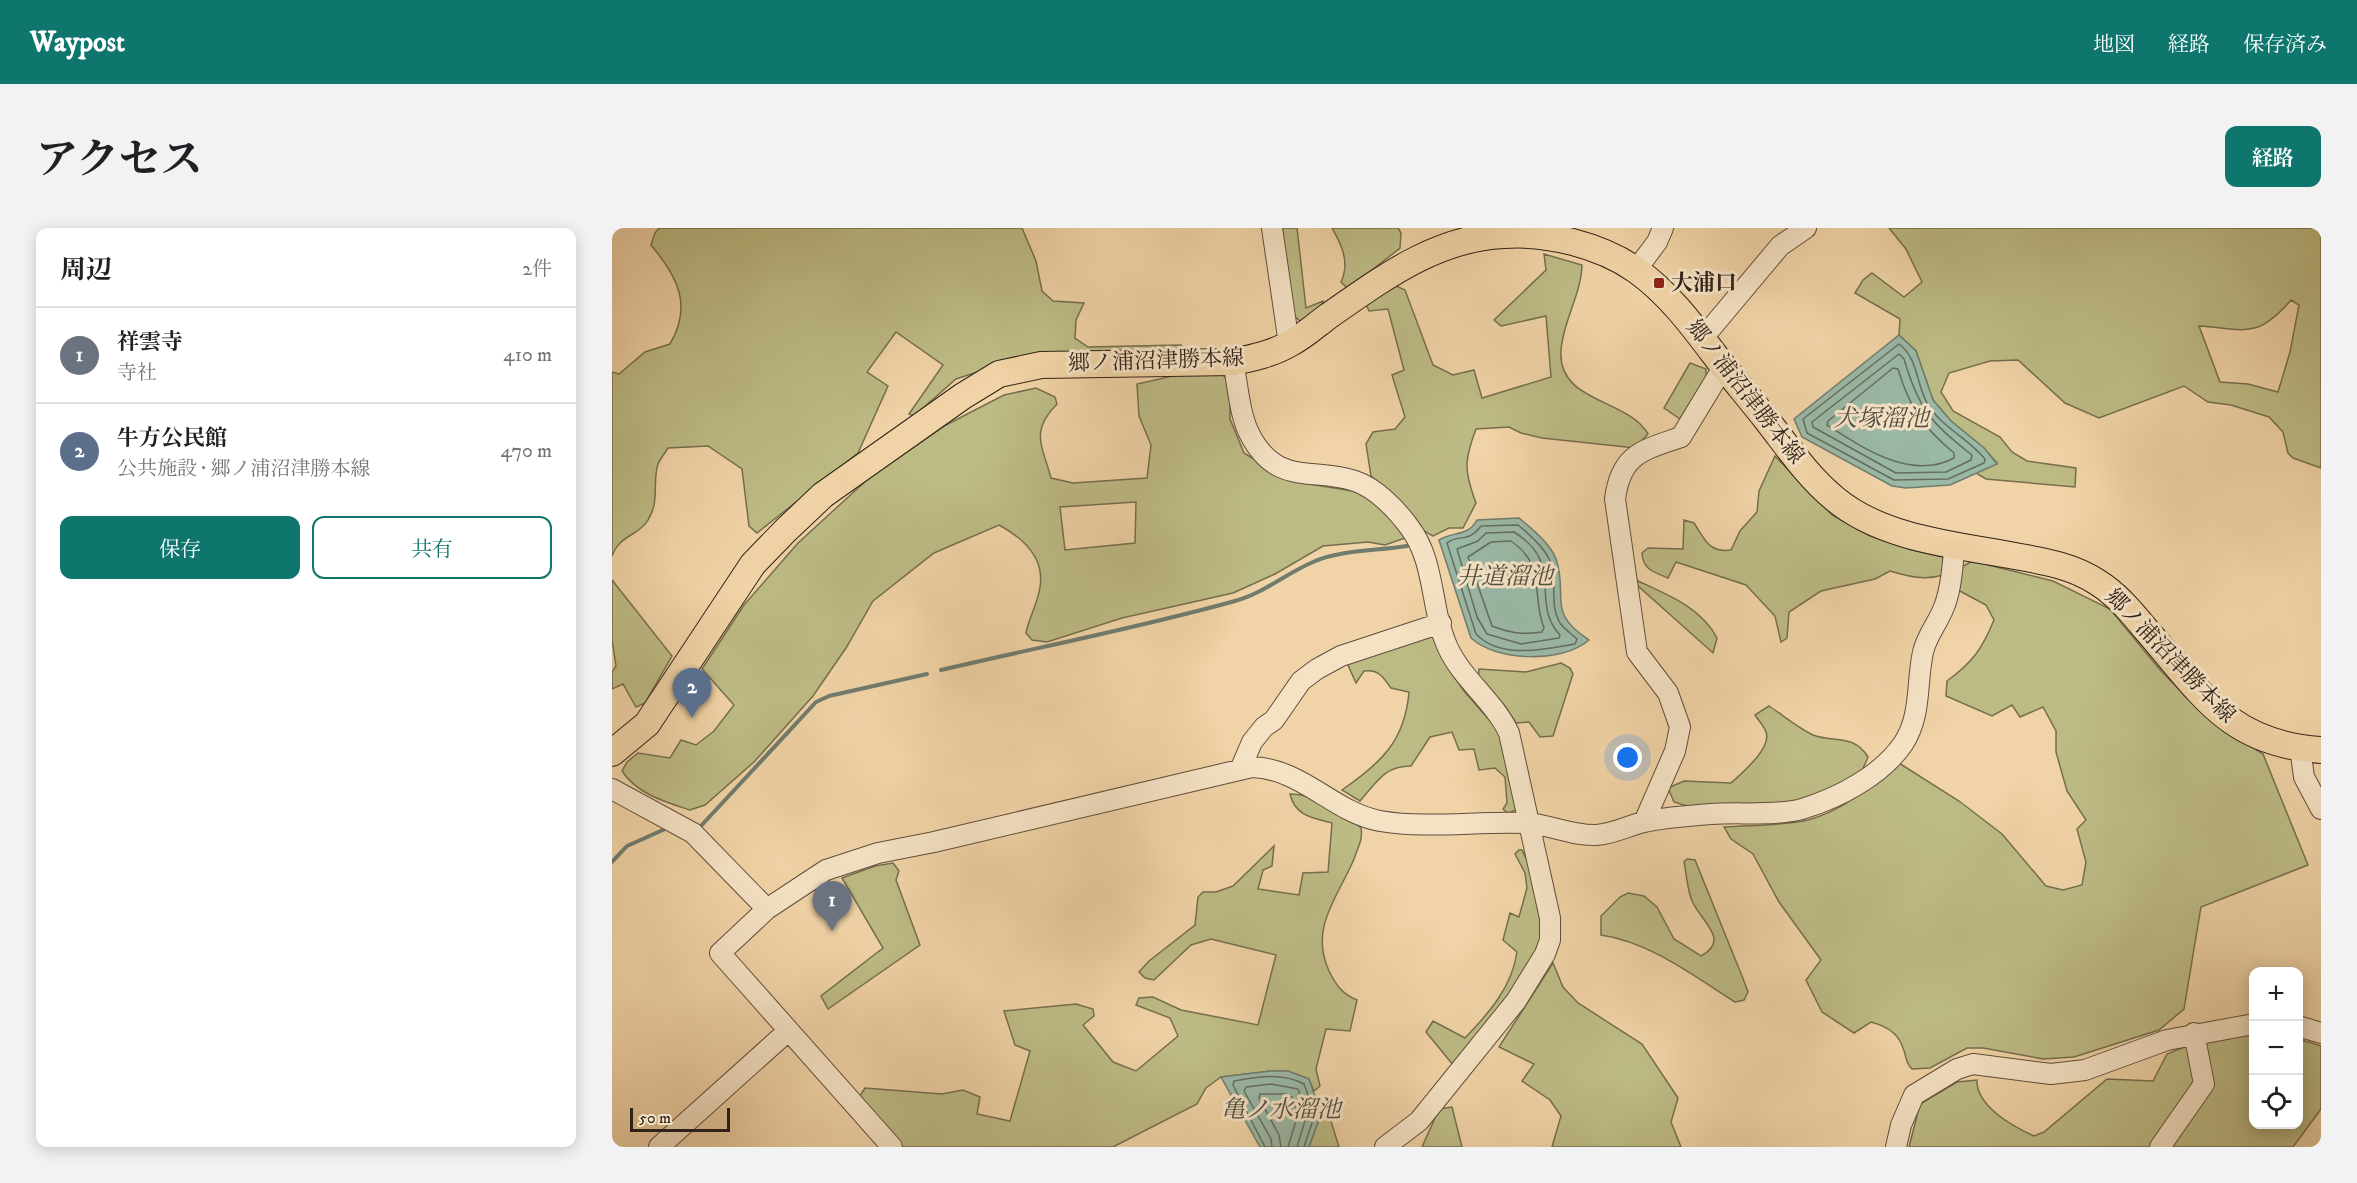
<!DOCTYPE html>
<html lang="ja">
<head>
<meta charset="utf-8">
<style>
  :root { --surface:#fff; --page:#f2f2f2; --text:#202124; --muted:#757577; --line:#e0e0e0; --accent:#0f766e }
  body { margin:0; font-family:"IM FELL DW Pica","Noto Serif JP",serif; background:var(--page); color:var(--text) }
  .controls { position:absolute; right:18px; bottom:18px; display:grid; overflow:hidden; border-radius:12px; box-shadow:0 3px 15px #0003 }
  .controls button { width:54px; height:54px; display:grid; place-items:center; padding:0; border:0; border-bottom:2px solid var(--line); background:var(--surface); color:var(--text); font:30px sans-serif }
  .scale { position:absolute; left:18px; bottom:15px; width:100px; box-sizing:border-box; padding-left:6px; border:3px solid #302219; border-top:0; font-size:16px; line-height:21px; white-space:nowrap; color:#302219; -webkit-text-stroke:4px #f5e2c5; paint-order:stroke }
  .you { position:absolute; left:1016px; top:530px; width:21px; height:21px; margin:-15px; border:4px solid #fff; border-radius:50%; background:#1a73e8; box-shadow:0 0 0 9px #1a73e833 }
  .badge { display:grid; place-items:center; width:39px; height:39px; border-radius:50%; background:var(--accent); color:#fff; font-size:20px; font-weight:700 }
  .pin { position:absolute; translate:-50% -50px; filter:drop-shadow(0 2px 3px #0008) }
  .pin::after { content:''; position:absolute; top:32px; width:21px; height:18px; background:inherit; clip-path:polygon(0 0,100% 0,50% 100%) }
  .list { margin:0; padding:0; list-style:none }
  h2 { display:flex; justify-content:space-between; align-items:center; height:78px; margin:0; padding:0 24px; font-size:26px }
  h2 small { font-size:20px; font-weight:400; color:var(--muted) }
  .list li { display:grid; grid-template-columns:39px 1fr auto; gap:18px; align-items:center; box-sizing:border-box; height:96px; padding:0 24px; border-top:2px solid var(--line) }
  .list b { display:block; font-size:22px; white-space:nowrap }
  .list p { margin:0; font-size:20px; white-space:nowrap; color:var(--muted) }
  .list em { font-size:20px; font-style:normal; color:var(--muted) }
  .actions { display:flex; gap:12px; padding:18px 24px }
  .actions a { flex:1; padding:14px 0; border:2px solid var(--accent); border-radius:12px; text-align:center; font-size:21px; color:var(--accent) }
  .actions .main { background:var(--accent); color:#fff }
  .icon { flex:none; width:33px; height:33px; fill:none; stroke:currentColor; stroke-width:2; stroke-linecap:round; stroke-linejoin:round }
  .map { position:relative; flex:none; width:1709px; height:919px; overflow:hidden; border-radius:12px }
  header { display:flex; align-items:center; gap:36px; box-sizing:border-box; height:84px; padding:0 30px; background:var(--accent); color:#fff }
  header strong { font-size:28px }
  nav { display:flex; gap:33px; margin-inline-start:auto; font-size:21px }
  .intro { display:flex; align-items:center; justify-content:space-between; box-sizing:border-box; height:144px; padding:0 36px }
  h1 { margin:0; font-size:42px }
  .button { padding:15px 27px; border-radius:12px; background:var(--accent); color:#fff; font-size:21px; font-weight:700 }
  main { display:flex; gap:36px; padding:0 36px }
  aside { flex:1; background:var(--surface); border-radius:12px; box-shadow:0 3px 15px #0003 }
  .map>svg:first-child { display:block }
  .green { fill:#bdbb84; stroke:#766e4e; stroke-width:1.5; fill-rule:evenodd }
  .water { fill:#9ab8a6; stroke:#707c6e; stroke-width:1.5 }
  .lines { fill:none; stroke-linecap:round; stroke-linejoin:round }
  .shore { stroke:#656d60; stroke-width:1.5 }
  .stream { stroke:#707c6e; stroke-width:4 }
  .minor-casing { stroke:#604e3c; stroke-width:22 }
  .major-casing { stroke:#302219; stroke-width:28 }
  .minor { stroke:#f5e2c5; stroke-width:20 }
  .major { stroke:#f0d3a6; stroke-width:26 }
  .poi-dot { fill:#8f2418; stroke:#f5e2c5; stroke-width:2 }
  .labels { text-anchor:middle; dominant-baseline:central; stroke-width:6; stroke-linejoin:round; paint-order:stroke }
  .poi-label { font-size:22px; font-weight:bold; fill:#302219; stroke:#f5e2c5; text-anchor:start }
  .street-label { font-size:22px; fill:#302219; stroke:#f5e2c5 }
  .water-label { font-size:24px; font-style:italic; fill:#504f43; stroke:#f5e2c5 }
</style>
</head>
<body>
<header>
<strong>Waypost</strong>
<nav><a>地図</a><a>経路</a><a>保存済み</a></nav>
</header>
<div class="intro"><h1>アクセス</h1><a class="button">経路</a></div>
<main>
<aside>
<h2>周辺<small>2件</small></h2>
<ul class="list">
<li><span class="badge" style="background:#6b7280">1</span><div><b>祥雲寺</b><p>寺社</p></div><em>410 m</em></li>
<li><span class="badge" style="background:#5c6f8a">2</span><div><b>牛方公民館</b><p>公共施設 · 郷ノ浦沼津勝本線</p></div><em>470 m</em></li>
</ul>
<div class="actions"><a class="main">保存</a><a>共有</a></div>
</aside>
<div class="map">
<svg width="1709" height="919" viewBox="0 0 1709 919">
  <rect width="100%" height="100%" fill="#f0d3a6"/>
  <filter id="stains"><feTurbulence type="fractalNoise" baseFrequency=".00333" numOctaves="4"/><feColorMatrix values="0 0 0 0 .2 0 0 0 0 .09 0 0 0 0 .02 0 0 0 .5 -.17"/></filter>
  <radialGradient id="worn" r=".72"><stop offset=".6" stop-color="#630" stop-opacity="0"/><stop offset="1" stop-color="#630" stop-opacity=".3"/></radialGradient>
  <path class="green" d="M47,0H410L424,33L430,63L441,73L472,75L464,92L463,110L476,119L569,117L576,125L399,133L344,151L302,188L297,186L331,137L284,104L255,144L276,158L246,225L145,305L137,298L130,241L96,218L56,220C53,225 48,231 46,236C40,255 48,273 36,292C27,308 8,306 0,328V144L7,146L33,124L58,116C81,77 65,48 39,17L43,5Z
    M670,0H685L694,80L711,73L712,79L688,93L681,87Z
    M720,0H786L789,5L788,20L736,61L729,54C738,35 730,17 720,0Z
    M1277,0H1709V240L1681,230L1676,225L1671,204L1657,189L1619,177L1596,174L1572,158L1487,190L1453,175L1406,132L1378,133L1337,145L1329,164L1341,183L1388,209L1400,224L1415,233L1464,240L1463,259L1374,251L1364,245L1385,235L1372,220L1339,193L1321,172L1304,123L1287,107L1288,91L1243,65L1251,52L1260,45L1292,69L1310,54L1294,21ZM1679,72L1687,77L1678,124L1666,164L1636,156L1608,154L1587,98C1633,101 1645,112 1679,72Z
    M932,26L970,37C969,67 951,93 949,122C945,175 1015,170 1036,206L1023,220L930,210L909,205L897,199L864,201C852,233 852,242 864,275L851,300H837L821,308C794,295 783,265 759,248L754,216L761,204L783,201L793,189L780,147L792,142L776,81L757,83L754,76L780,56L793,62L821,137L841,147L862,142L870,170L939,149L934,88L889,98L882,92L934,42Z
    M1078,135L1094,141V149L1068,191L1052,180Z
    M574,145L611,147L618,155V191L632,225L670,249L685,254L747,264L762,273L791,302L793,310L773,317L756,314L711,318L663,346L621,365L510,390L435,414L420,412L414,405C417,389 426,375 428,359C433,329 411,310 387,297L322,325L261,373L234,420L201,468L142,534L93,577L78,582C53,574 25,566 10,543L15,534L26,525L58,530L69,512L84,517L102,503L122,477L90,441L132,377L186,315L257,250L334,197L392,167L424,160L443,169L445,176C418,203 430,217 439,250L461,255L535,250L539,217L527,188L525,156ZM524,274L523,315L453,322L448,279Z
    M1163,228L1220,287L1258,308L1300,322L1331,329L1333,337L1331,347C1312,353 1296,348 1278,343L1263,351L1209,363L1177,384L1175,410L1169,414L1163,388L1134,357L1064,334L1056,350C1042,344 1031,342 1030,325L1036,320L1071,321L1072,292L1082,295C1093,312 1097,325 1119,322L1128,303L1145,284L1147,263Z
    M1360,333L1441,353L1498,381L1549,443L1600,494L1651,526L1696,637L1589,679L1572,781L1547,802L1462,829L1431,831L1371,820H1355L1318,840L1300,841C1293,835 1295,829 1291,820C1286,804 1273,798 1259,794L1242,805L1210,784L1194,752L1209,732L1167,674L1141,626L1119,611L1112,599C1139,597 1170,598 1196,592C1231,583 1261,557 1287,535L1347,573L1390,606L1434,658L1451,662L1470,657L1474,634L1465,601L1474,592L1455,563L1444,524V503L1431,479L1408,489L1400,477L1380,488L1334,468L1335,453C1361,434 1370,421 1382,392L1374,377L1346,362L1348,340Z
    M0,352L60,428L33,475L24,479L11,456L0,461V444L4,438L0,412Z
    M1024,352C1054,366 1089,379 1105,410L1101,425L1025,357Z
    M822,405L831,431L852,463L887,503L903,559L904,582L896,585L891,581L895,575L893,549L883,540L867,542L862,521L847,522L840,504L818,509L799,538C772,538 765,554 748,573L730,562C769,535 793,513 797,464L779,460C771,449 767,441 752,443L744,455L735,435Z
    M949,435L958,440L961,446L941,508L928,509L917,494L904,495L892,477L866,455L867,441L914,444Z
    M1157,478C1172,488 1185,499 1201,507C1221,515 1241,505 1256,529L1249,545L1184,578L1078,579L1062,574L1056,560L1072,553L1119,555C1130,545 1160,520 1154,504C1152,498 1146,492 1143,487Z
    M678,566C704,566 731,582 749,600C751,612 746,619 742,631C726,669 697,700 717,743C724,757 730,766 745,772L738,803L714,801L704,841L708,858L702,863L697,851L676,843H659L609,849L594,860L585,876L501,919H288L246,871L253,860L330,866L351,862L368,869L365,886L398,893L418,823L403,817L392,783L464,776L481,781L482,788L471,797L501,834L524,843L566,808L558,790L524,777L527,770L541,769L569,782L646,797L664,727L599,711L579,717L542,752L533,750L527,744L537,733L583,697L586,669L591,664H604L621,658L662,618L660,638L651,642L646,661L687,667L691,645L716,644L720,595C701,590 683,588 678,566Z
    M907,622H910L915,632L932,696L922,740L842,838L814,804L821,793L853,810C877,785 900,759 905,724L891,712L898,685L907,689L915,660L913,645L903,626Z
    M1075,631L1083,632L1130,748L1136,764L1132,772L1123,774C1082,748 1038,714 989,707V688L1008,669L1016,665L1032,668L1045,679L1062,711L1089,728C1118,712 1091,695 1081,675C1075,664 1075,647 1072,634Z
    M281,635L287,643L284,652L308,717L216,781L209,768L271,720L230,650L263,638Z
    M941,735L951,759L966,775L1030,816L1066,870L1059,894L1069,919H940L949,888L938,872L910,853L922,836L887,819Z
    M1606,805H1641L1642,896H1686L1687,811L1709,818V881L1681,919H1297L1308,876L1345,854L1365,852C1364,878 1400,898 1422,908L1432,904L1495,851L1541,853L1555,826Z
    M840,879L850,919H810L827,881Z
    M709,886L718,890L727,919H697Z"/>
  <path class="water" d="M1287,107L1304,123L1321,172L1339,193L1372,220L1385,236L1338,257L1294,260L1280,258L1190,209L1182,191Z
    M907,290C920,301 938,315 944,331C957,369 933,383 977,412C951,435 885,434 859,410L827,312C841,303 856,309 865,292Z
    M659,843H676L697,851L709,886L697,919H648L609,849Z"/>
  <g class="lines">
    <path class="shore" d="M1287,116C1306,130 1304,155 1315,175C1329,199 1356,210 1373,231L1372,235L1336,251L1282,252L1195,205L1191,191Z
      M1287,126L1292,131C1307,182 1319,195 1360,227L1359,232L1334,244L1284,245L1201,199L1200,194Z
      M1281,140L1286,141C1298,181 1311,199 1342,225V230C1299,253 1251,220 1215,197L1216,193Z
      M906,297C917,306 931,318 937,331C947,352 936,374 948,395C952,401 960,406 965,411L963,416C932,421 889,432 864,406L835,315C847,305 854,317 869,298Z
      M902,304C954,336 917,374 948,407L947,410L909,416L875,406L865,389L845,321L866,313L874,305Z
      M899,313C936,339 918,364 932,400L930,404C911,407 898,405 880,398L856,329L879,314Z
      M653,919L621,857L622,853C645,849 670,844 692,856L703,886L692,919
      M660,919L659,911L632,863L634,859L659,856L686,861L695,886L685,919
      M669,919L667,907L647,870L648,866H673L680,869L686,886L676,919"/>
    <path class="stream" d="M329,442C427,419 526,400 623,373C650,366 675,345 701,334C727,322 765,323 795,318
      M88,599L204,474L217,468L315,446
      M0,634L15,618L53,601"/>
    <defs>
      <path id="minor" d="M660,0L677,116
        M1024,42L1045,14L1051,0
        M1090,111L1168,18L1194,0
        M621,134C626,157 627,184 637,205C664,259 700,239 743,253C764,260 785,282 798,300C824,335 818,381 836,420C851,452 882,473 897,505L938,690V712L933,726L904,773L807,893L773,919
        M1688,520L1692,549L1709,581
        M628,542L640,514L652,499L662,492L689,453L705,441L729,428L829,395
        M0,561L81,605L155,681
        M1032,594L1063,523L1068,499L1056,465L1025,424L1003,271C1009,225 1032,222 1069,209L1112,138
        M1686,798L1709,805
        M47,919L176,803
        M280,919L108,725L155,681L214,642L266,625L322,614L640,539C691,541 721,584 768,593C815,601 865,593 913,595C937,596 959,608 984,607C1002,606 1015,598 1032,594C1053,589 1077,588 1099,586C1125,584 1167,588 1190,581C1226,570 1269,548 1291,516C1310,487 1304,456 1311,424C1315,407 1326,395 1332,379C1340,360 1340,337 1343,317
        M1284,919L1289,897L1302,867L1345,841L1361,836L1439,846L1473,842L1555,812L1642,796
        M1548,919L1592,856L1582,805"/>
      <path id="major" d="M0,525L35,496L141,336L174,302L211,267L351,168L387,146L429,137L621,134C640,130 660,126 677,116C691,109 703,98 715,89C770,51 823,10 892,7C935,4 988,17 1024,42C1058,66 1083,101 1108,134C1123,153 1139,172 1154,191C1176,219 1195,248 1223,271C1271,311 1344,317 1403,328C1431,333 1461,338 1485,354C1506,367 1521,386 1536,404C1591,468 1618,516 1709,522"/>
    </defs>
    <use href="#minor" class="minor-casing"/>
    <use href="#major" class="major-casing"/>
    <use href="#minor" class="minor"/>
    <use href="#major" class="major"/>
  </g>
  <rect class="poi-dot" x="1041" y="49" width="12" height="12" rx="3"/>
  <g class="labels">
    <g class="poi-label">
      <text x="1059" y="55">大浦口</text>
    </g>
    <g class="street-label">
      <text transform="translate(544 133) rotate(-2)">郷ノ浦沼津勝本線</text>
      <text transform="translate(1133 164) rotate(52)">郷ノ浦沼津勝本線</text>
      <text transform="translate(1558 428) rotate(46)">郷ノ浦沼津勝本線</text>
    </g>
    <g class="water-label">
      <text x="1269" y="191">犬塚溜池</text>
      <text x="893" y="349">井道溜池</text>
      <text x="669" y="882">亀ノ水溜池</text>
    </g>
  </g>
  <rect width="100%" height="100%" filter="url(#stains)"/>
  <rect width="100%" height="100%" fill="url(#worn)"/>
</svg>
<div class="controls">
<button>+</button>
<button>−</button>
<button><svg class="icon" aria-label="locate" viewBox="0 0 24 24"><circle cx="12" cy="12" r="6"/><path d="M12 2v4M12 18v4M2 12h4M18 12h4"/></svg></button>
</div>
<div class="scale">50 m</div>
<div class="you"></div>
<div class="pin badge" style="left:220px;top:703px;background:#6b7280">1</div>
<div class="pin badge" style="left:80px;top:490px;background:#5c6f8a">2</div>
</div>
</main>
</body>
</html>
